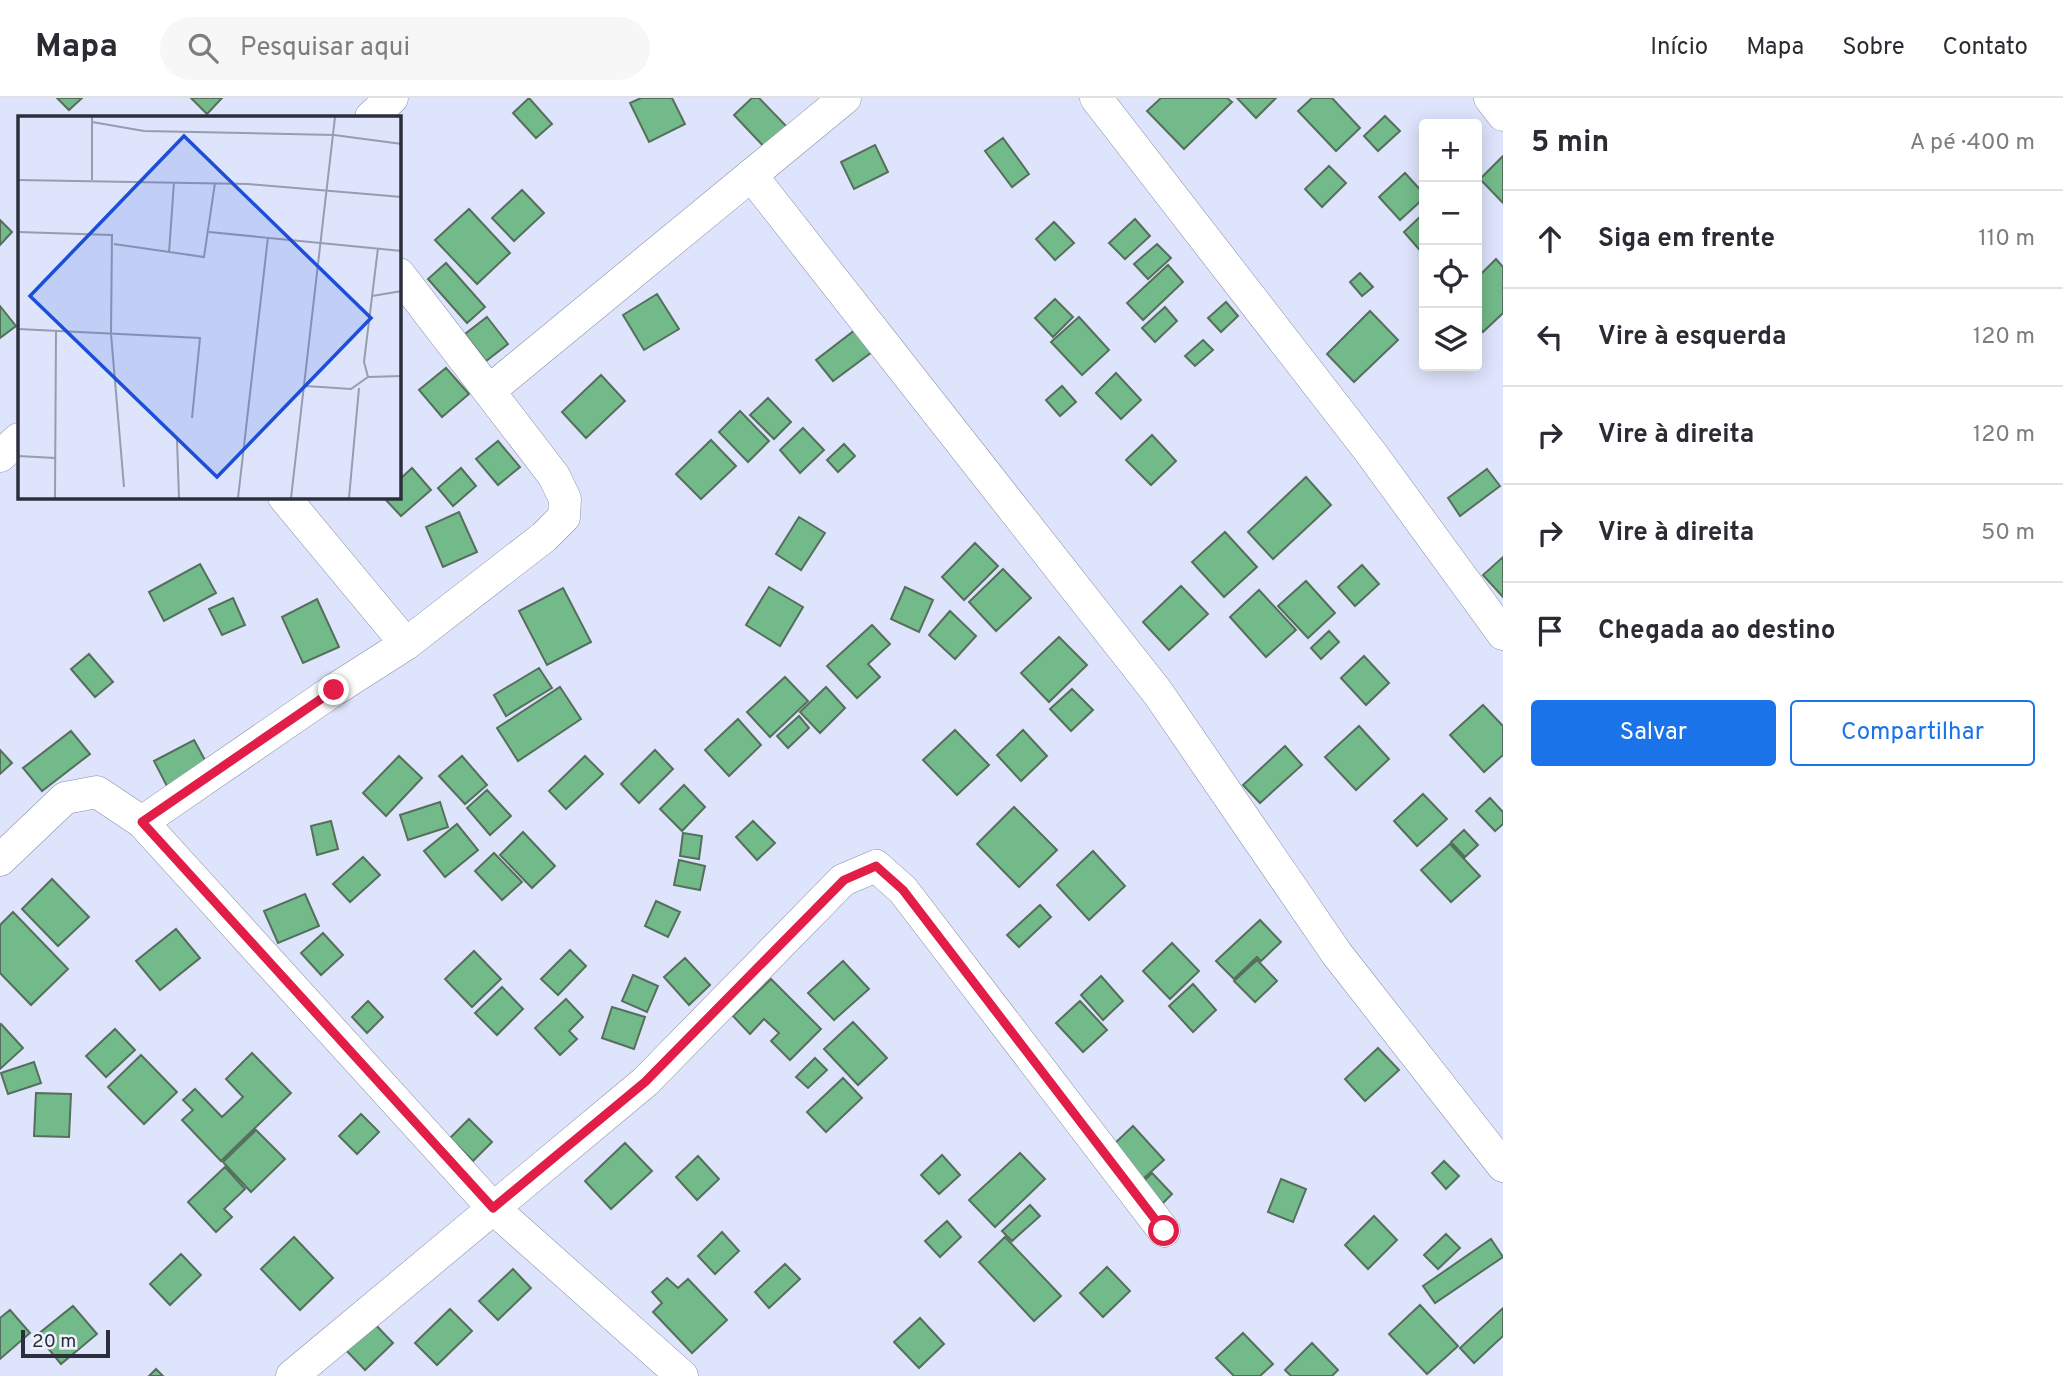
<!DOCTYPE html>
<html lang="pt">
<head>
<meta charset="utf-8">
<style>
  :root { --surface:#fff; --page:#f7f7f7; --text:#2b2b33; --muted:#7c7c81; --line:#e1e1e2; --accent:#1a73e8 }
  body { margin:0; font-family:Overpass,sans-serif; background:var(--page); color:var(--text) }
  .controls { position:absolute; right:21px; top:21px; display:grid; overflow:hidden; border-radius:7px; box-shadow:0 4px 18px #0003 }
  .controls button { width:63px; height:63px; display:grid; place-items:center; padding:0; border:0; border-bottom:2px solid var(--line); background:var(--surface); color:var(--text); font:35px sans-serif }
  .scale { position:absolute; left:21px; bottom:18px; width:89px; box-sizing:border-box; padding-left:7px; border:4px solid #2c2f3b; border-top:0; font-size:19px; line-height:24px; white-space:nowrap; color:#2c2f3b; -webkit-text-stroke:5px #eff2fe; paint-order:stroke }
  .stop { position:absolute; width:21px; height:21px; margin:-16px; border:5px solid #e11d48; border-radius:50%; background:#fff }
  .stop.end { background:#e11d48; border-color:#fff; box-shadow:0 2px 7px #0008 }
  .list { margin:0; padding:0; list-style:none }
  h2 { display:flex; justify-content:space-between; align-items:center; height:91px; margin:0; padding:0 28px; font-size:30px }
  h2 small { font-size:23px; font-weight:400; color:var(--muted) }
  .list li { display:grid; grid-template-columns:46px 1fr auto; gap:21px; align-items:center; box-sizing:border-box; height:98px; padding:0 28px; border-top:2px solid var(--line) }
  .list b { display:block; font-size:26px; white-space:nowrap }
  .list em { font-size:23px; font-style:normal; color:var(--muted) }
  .actions { display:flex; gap:14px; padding:21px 28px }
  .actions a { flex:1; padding:16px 0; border:2px solid var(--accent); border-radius:7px; text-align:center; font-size:24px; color:var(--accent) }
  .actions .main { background:var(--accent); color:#fff }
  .icon { flex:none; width:38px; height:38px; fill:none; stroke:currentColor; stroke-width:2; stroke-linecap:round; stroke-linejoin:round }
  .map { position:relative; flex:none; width:1503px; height:1278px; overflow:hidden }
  header { display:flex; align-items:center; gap:42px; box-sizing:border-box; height:98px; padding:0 35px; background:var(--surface); border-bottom:2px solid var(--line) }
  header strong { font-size:33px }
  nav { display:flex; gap:38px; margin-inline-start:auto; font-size:24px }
  .search { width:490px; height:63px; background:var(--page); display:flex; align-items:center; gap:18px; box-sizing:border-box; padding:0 24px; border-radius:38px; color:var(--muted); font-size:26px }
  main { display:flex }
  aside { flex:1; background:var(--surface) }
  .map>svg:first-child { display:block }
  .building { fill:#73ba8a; stroke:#556f5c; stroke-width:2 }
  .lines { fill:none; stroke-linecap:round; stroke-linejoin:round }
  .minor-casing { stroke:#878eaa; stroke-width:33 }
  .minor { stroke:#fff; stroke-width:32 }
  .route { stroke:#e11d48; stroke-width:9 }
  .inset-road { fill:none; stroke:#979caf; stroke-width:2 }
  .view { fill:#1d4ed8; fill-opacity:0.15; stroke:#1d4ed8; stroke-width:3.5 }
  .inset-edge { fill:none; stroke:#2c2f3b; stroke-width:3.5 }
</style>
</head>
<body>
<header>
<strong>Mapa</strong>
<div class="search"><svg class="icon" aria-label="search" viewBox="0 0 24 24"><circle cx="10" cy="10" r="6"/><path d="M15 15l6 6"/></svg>Pesquisar aqui</div>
<nav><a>Início</a><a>Mapa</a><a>Sobre</a><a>Contato</a></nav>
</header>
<main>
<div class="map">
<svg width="1503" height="1278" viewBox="0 0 1503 1278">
  <rect width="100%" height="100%" fill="#dee4fc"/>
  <path class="building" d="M57,0H82L69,12Z
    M191,0H222L207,16Z
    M529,0L552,26L536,40L513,15Z
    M641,0H672L685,26L649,44L630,5Z
    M752,0H759L789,31L767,52L734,17Z
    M1161,0H1227L1232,4L1184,51L1147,13Z
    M1237,0H1276L1256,20Z
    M1312,0H1332L1360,30L1336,53L1298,13Z
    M1385,18L1400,33L1378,53L1364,38Z
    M1003,40L1029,76L1012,89L985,53Z
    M875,47L888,74L854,91L841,64Z
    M1503,58V105L1480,81Z
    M1329,68L1346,85L1322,109L1305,91Z
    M1405,75L1424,96V100L1400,122L1379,99Z
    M522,92L544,115L514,143L492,120Z
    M469,111L510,155L477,186L435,142Z
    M1424,115V157L1404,134Z
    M1135,121L1150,138L1125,161L1109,145Z
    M0,122L12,134L0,147Z
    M1054,124L1074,145L1055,162L1036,141Z
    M1157,146L1171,160L1148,181L1134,166Z
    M1496,161L1503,169V215L1483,234L1477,226V180Z
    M446,165L485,209L467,225L428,181Z
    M1168,167L1183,184L1143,222L1127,205Z
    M1360,175L1373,189L1362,198L1350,184Z
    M657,196L679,231L644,252L623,217Z
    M1055,201L1073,219L1053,239L1035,220Z
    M1226,204L1238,218L1221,234L1208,220Z
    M0,208L16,228L0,240Z
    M1165,209L1177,223L1155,244L1142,230Z
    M1370,213L1398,242L1354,284L1327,256Z
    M487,219L508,246L486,263L465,236Z
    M1079,219L1109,252L1082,277L1051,244Z
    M855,232L872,254L833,283L816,262Z
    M1203,242L1213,252L1195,268L1185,258Z
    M446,270L469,296L442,319L419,292Z
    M1116,275L1141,302L1121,321L1096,295Z
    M601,277L625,303L586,340L562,314Z
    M1062,288L1076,304L1060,318L1046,302Z
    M768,300L791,324L774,341L750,317Z
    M740,313L769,343L748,364L719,334Z
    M803,330L824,352L800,375L780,352Z
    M1152,337L1176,363L1151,387L1126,362Z
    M711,342L736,368L701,401L676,376Z
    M498,343L520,369L498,387L476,361Z
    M844,346L855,358L838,374L827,362Z
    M412,370L431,392L401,418L383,399H399V382Z
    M461,370L476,388L453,408L438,390Z
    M1487,371L1500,388L1460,418L1448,400Z
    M1306,379L1331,407L1273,461L1248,434Z
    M459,414L477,454L443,469L426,429Z
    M799,419L825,435L801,472L776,456Z
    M1225,434L1257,469L1224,499L1192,464Z
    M975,445L998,468L964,502L942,479Z
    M1503,459V499L1483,477Z
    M200,466L216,495L164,523L149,494Z
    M1362,467L1379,486L1355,508L1338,489Z
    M1003,471L1031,500L996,533L969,504Z
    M1306,483L1335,515L1308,540L1278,508Z
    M1181,488L1208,516L1169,552L1143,524Z
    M769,489L803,509L780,548L746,527Z
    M905,489L933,502L919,534L891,521Z
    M563,490L591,544L547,567L519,513Z
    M1259,492L1296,532L1266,559L1230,519Z
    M233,500L245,527L222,537L209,511Z
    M317,501L339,549L303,565L282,519Z
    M950,513L976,538L955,561L929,537Z
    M872,527L890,546L868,566L880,579L857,600L827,568Z
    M1329,533L1339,544L1321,561L1311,550Z
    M1059,539L1087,567L1049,604L1021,575Z
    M89,556L113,584L95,599L71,571Z
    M1364,558L1389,585L1366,607L1341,580Z
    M539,570L552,590L506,618L494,597Z
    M785,579L808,603L770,639L747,614Z
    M560,589L581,621L518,663L497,630Z
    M826,589L845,610L820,635L800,614Z
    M1072,591L1093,612L1071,633L1050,611Z
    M1483,607L1503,628V657L1484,674L1450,637Z
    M799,618L809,630L788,650L777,638Z
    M738,621L761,647L729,678L705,652Z
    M1359,628L1389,661L1356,692L1325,659Z
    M955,632L989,667L957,697L923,662Z
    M1023,632L1047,658L1021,683L997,657Z
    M71,633L90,656L42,693L23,670Z
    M194,642L211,673L170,694L154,663Z
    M1285,648L1302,667L1260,705L1243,687Z
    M0,652L12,665L0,676Z
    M655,652L673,671L639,705L621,686Z
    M399,658L422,680L386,718L363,695Z
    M462,658L487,687L465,706L439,678Z
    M585,658L603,676L566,711L549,693Z
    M684,687L705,709L682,733L660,711Z
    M487,692L511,718L490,737L467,710Z
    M1423,696L1447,721L1417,748L1394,723Z
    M1490,700L1503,714V726L1495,733L1476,713Z
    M440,704L448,729L408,742L400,717Z
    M1014,709L1057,752L1019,789L977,746Z
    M331,723L338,751L317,757L311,728Z
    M753,723L775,745L757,762L736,739Z
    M457,726L478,752L445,779L424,753Z
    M1464,732L1478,747L1465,759L1451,744Z
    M523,734L555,768L532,790L500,757Z
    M683,735L702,738L699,761L680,758Z
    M1450,746L1480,778L1451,804L1421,772Z
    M1093,753L1125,788L1089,822L1057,787Z
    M494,755L522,784L502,802L475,773Z
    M363,759L380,777L350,804L333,786Z
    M679,762L705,768L700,792L674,787Z
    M52,781L89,819L58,848L22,811Z
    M305,796L319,828L278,845L264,813Z
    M656,803L680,814L668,839L645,828Z
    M1040,807L1051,819L1019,849L1007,837Z
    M13,814L68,871L31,907L0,875V827Z
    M1260,822L1281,844L1261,863L1257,859L1234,881L1216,863Z
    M176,831L200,860L160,892L136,863Z
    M323,835L343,857L321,877L301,855Z
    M1172,845L1199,873L1170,901L1143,873Z
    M570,852L586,868L558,897L541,881Z
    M474,853L501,881L472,909L445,881Z
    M685,860L710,887L689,907L664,879Z
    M1257,862L1277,883L1255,904L1234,883Z
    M843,863L869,891L834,922L808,895Z
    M633,877L658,888L647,914L622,903Z
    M1101,878L1123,903L1103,922L1081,897Z
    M771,881L821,931L790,962L771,943L779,935L764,921L750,936L733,918Z
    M1193,886L1216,912L1193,934L1169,908Z
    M502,889L523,911L497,937L475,915Z
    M566,901L583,919L569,933L577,941L560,957L535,930Z
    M368,903L383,919L367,935L352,919Z
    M1080,903L1107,932L1083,954L1056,925Z
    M612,909L645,919L634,951L602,940Z
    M853,924L887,960L858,987L824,951Z
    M1,926L23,950L0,971V927Z
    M115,931L135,952L106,979L86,958Z
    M1378,950L1399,972L1365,1003L1345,981Z
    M252,955L291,995L221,1063L182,1022L193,1012L183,1002L195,991L222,1019L243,999L226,981Z
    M141,957L177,994L144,1026L108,989Z
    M815,960L827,972L808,990L796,979Z
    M34,964L41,985L8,996L1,975Z
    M843,980L862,1000L826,1034L807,1014Z
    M36,995L71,996L69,1039L34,1038Z
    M361,1016L379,1034L357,1056L339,1038Z
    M469,1021L492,1044L473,1063L450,1040Z
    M1133,1028L1164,1062L1143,1081L1112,1048Z
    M256,1032L285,1061L251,1094L223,1064Z
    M625,1045L652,1073L611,1111L585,1083Z
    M1020,1055L1045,1081L995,1129L969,1102Z
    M942,1057L960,1077L939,1096L921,1077Z
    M698,1058L719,1081L697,1102L676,1079Z
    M1444,1063L1459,1078L1446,1091L1432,1075Z
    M225,1069L245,1091L224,1111L232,1119L216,1134L188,1104Z
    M1152,1075L1172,1096L1160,1108L1140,1087Z
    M1281,1081L1306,1091L1293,1124L1268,1114Z
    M1030,1107L1040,1118L1012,1143L1002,1133Z
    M1374,1118L1397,1142L1368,1171L1345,1147Z
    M947,1123L961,1139L940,1159L925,1143Z
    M722,1134L739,1153L715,1176L698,1158Z
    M1446,1136L1460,1150L1438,1171L1424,1157Z
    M294,1139L333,1180L300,1212L261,1171Z
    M1005,1139L1061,1198L1034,1223L979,1164Z
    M1491,1141L1503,1159L1435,1205L1423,1188Z
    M181,1156L201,1177L170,1207L150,1186Z
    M785,1166L800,1181L769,1210L755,1194Z
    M1107,1169L1130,1193L1103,1219L1080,1195Z
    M513,1171L531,1190L498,1222L479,1203Z
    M667,1180L678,1190L688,1181L727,1222L692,1255L653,1214L662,1205L652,1194Z
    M1420,1207L1458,1248L1427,1276L1389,1236Z
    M73,1208L97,1236L61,1266L37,1237Z
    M1503,1210V1238L1474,1265L1460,1250Z
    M450,1211L472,1233L437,1267L415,1245Z
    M10,1212L30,1235L0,1261V1220Z
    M920,1220L944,1246L919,1270L894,1244Z
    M370,1221L393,1245L365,1272L342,1248Z
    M1243,1235L1273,1266L1260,1278H1234L1216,1260Z
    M1312,1245L1338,1272L1332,1278H1291L1285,1272Z
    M156,1271L163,1278H149Z"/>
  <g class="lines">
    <defs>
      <path id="minor" d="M1096,0L1371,355L1503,536
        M1490,0L1503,17
        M371,19L392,0
        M751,77L1158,595L1337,856L1503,1068
        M489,293L845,0
        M0,358L19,341
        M284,399L406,546
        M142,724L334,592L406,546L544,439L564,419L565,401L554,378L399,176
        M0,762L65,700L97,694L142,724L493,1110L682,1278
        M292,1278L645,984L843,782L876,768L903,792L1164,1133"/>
    </defs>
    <use href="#minor" class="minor-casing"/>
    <use href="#minor" class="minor"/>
  </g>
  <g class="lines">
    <path class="route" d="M334,592L142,724L493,1110L645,984L844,782L876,768L903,792L1164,1133"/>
  </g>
  <g transform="translate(18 18)">
    <rect width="383" height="383" fill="#dee4fc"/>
    <path class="inset-road" d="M74,1V64M74,6L126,15L316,19L384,28M0,64L230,68L384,81M0,116L94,119L93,218L106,371M191,116L384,135M96,128L186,141L197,67M151,137L156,66M354,180L384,175M0,213L182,222L174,302M350,261L346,246L360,132M288,270L333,273L350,261L384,260M159,324L161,382M0,340L37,342M37,382L38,214M220,382L250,121M273,382L317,1M331,382L341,272"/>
    <path class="view" d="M166,20L353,202L199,361L12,180Z"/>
    <rect width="383" height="383" class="inset-edge"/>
  </g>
</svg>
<div class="controls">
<button>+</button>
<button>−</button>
<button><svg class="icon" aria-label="locate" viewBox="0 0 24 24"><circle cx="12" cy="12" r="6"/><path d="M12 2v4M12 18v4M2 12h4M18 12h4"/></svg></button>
<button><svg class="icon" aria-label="layers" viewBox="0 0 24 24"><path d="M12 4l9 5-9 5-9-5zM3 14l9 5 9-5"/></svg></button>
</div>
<div class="scale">20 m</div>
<div class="stop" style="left:1164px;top:1133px"></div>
<div class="stop end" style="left:334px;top:592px"></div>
</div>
<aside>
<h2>5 min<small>A pé · 400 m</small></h2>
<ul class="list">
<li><svg class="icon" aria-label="ahead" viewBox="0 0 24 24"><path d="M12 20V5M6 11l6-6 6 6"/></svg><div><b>Siga em frente</b></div><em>110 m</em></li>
<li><svg class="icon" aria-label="left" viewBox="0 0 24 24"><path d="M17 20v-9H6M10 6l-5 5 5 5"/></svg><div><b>Vire à esquerda</b></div><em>120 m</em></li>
<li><svg class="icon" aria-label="right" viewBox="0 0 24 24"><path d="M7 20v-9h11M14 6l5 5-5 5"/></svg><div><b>Vire à direita</b></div><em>120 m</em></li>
<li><svg class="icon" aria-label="right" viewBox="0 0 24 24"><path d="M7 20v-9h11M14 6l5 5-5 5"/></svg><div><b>Vire à direita</b></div><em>50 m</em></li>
<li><svg class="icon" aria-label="arrive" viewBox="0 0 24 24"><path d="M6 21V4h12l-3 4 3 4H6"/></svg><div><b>Chegada ao destino</b></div></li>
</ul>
<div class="actions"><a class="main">Salvar</a><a>Compartilhar</a></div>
</aside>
</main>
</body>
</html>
